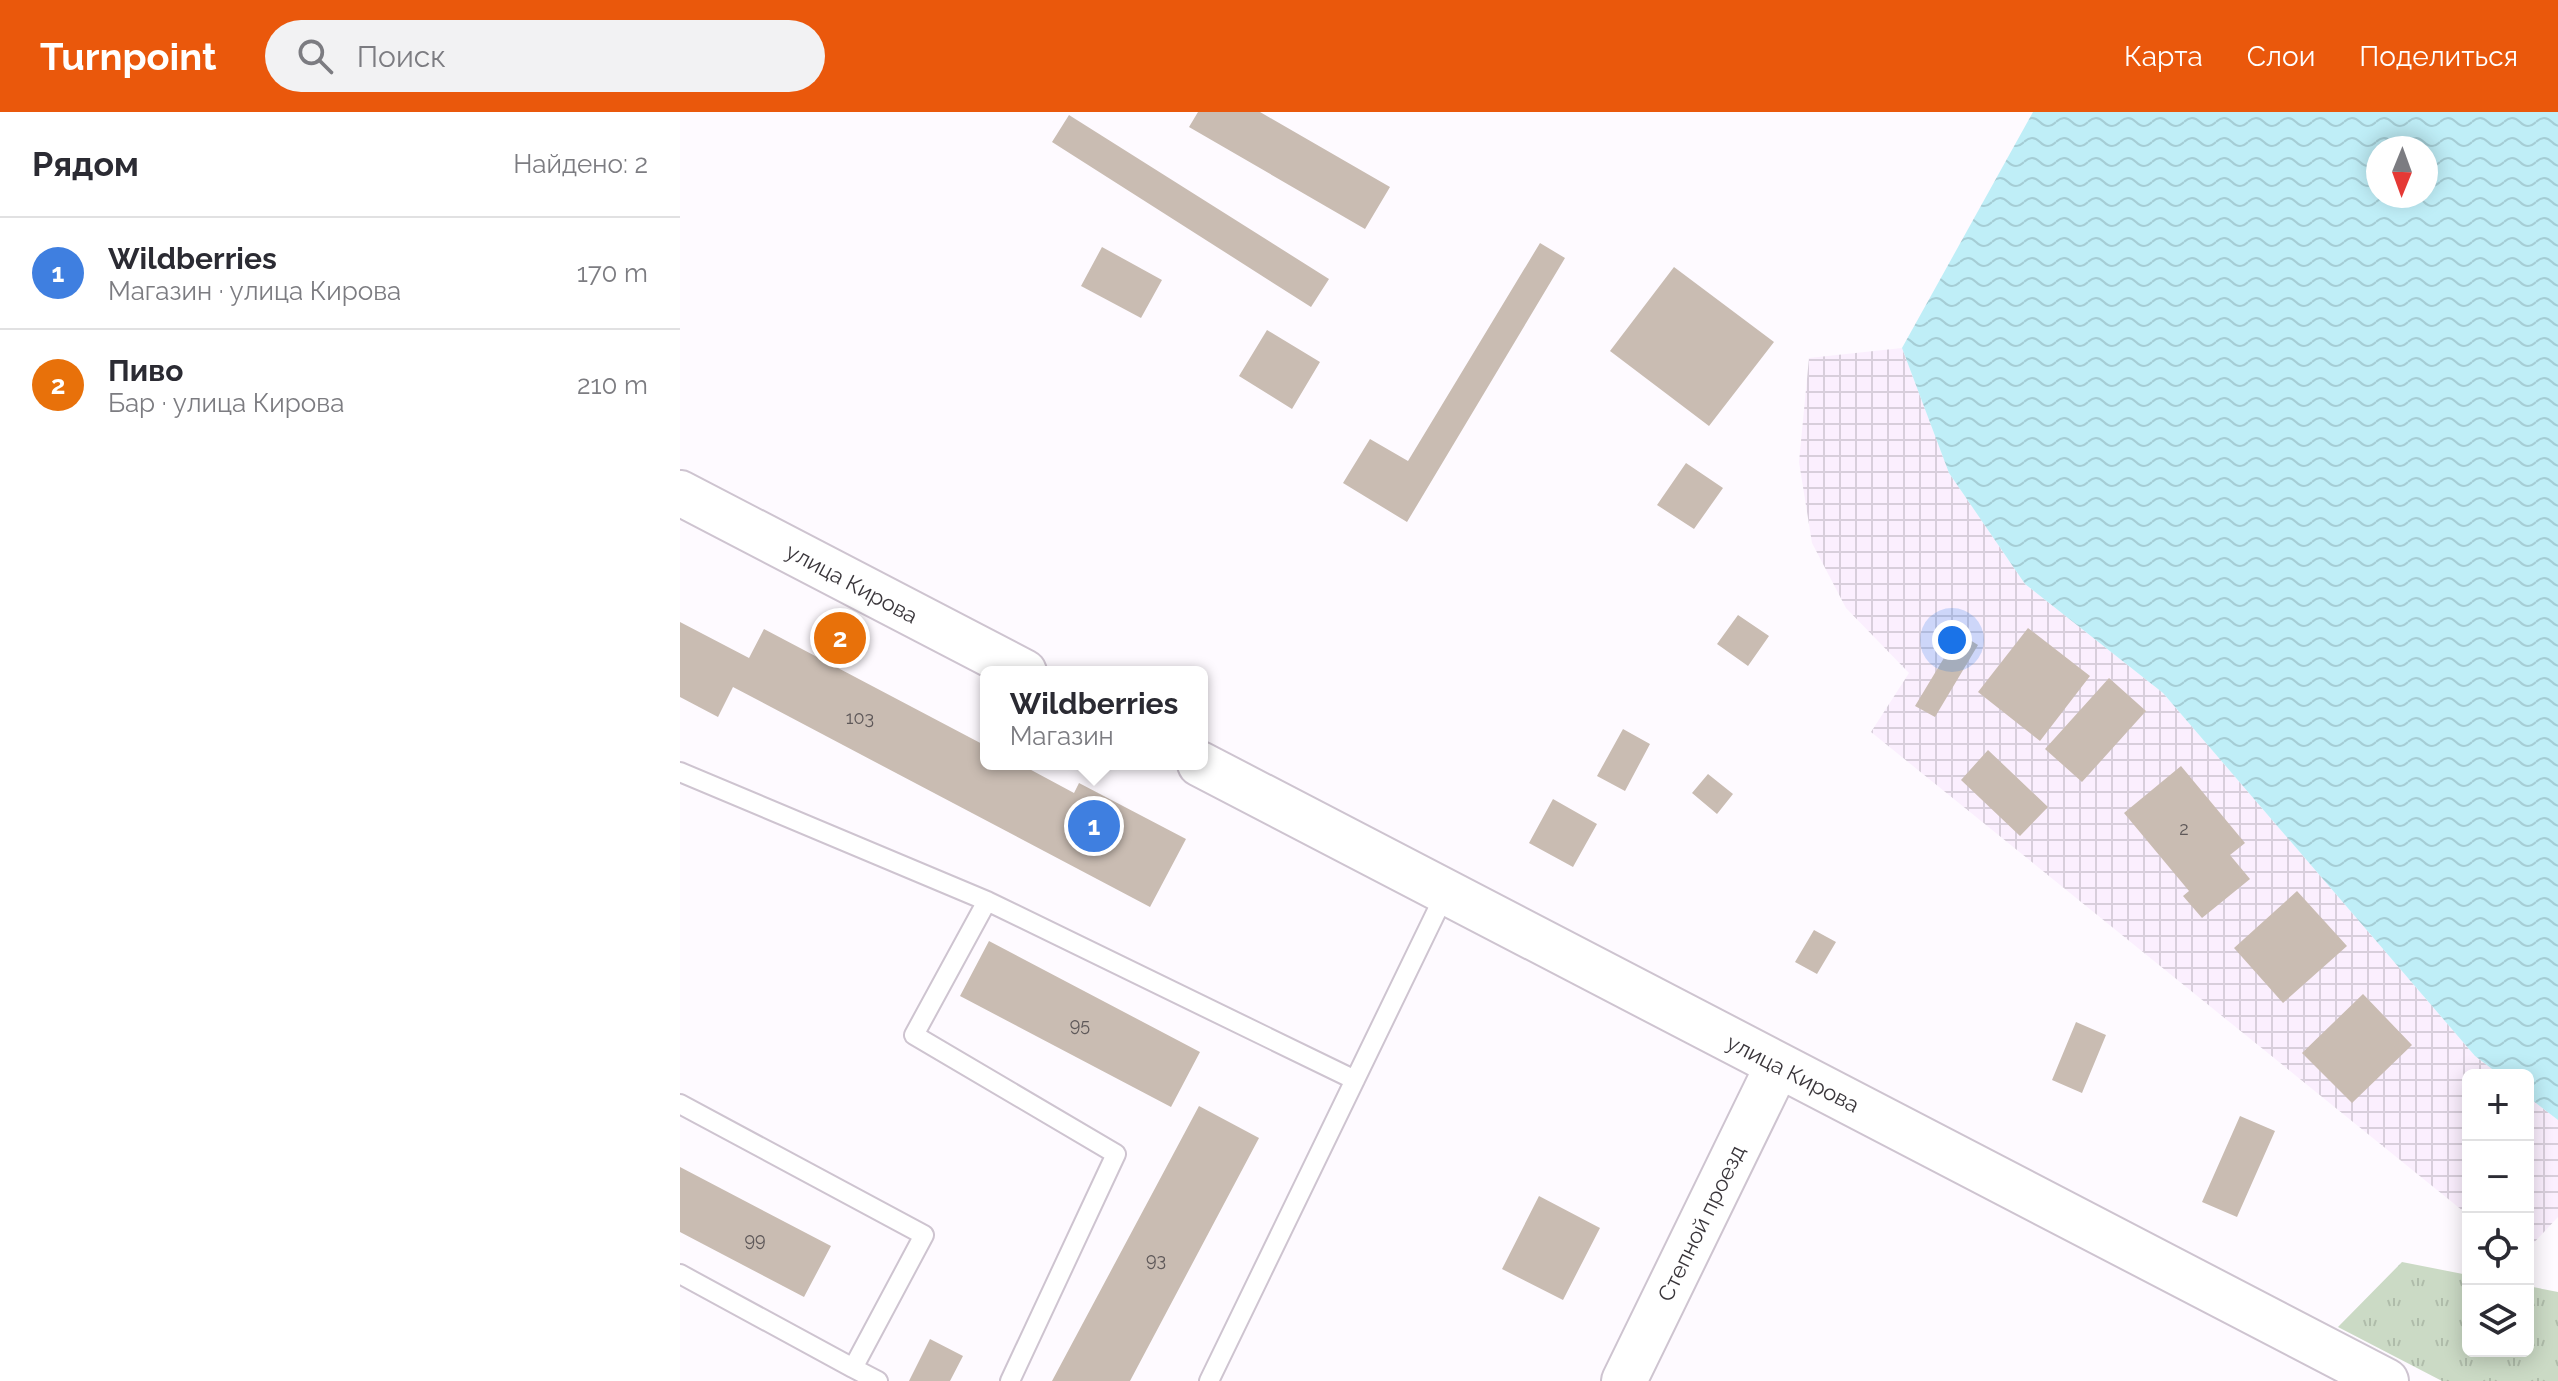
<!DOCTYPE html>
<html lang="ru">
<head>
<meta charset="utf-8">
<style>
  :root { --surface:#fff; --page:#f2f2f3; --text:#2b2b33; --muted:#7c7c81; --line:#e1e1e2; --accent:#ea580c }
  body { margin:0; font-family:Raleway,sans-serif; background:var(--page); color:var(--text) }
  .controls { position:absolute; right:24px; bottom:24px; display:grid; overflow:hidden; border-radius:12px; box-shadow:0 4px 20px #0003 }
  .controls button { width:72px; height:72px; display:grid; place-items:center; padding:0; border:0; border-bottom:2px solid var(--line); background:var(--surface); color:var(--text); font:40px sans-serif }
  .compass { position:absolute; left:1686px; top:24px; width:72px; height:72px; border-radius:50%; background:var(--surface); box-shadow:0 4px 20px #0003; rotate:181deg }
  .you { position:absolute; left:1272px; top:528px; width:28px; height:28px; margin:-20px; border:6px solid #fff; border-radius:50%; background:#1a73e8; box-shadow:0 0 0 12px #1a73e833 }
  .badge { display:grid; place-items:center; width:52px; height:52px; border-radius:50%; background:var(--accent); color:#fff; font-size:26px; font-weight:700 }
  .pin { position:absolute; translate:-50% -50%; border:4px solid #fff; box-shadow:0 2px 8px #0006 }
  .popup { position:absolute; left:300px; top:554px; width:228px; height:104px; box-sizing:border-box; display:grid; place-content:center; border-radius:12px; background:var(--surface); filter:drop-shadow(0 2px 6px #0005); font-size:26px; white-space:nowrap; color:var(--muted) }
  .popup b { font-size:30px; color:var(--text) }
  .popup::after { content:''; position:absolute; left:50%; top:100%; margin-left:-16px; border:16px solid transparent; border-top-color:var(--surface) }
  .list { margin:0; padding:0; list-style:none }
  h2 { display:flex; justify-content:space-between; align-items:center; height:104px; margin:0; padding:0 32px; font-size:34px }
  h2 small { font-size:26px; font-weight:400; color:var(--muted) }
  .list li { display:grid; grid-template-columns:52px 1fr auto; gap:24px; align-items:center; box-sizing:border-box; height:112px; padding:0 32px; border-top:2px solid var(--line) }
  .list b { display:block; font-size:30px; white-space:nowrap }
  .list p { margin:0; font-size:26px; white-space:nowrap; color:var(--muted) }
  .list em { font-size:26px; font-style:normal; color:var(--muted) }
  .icon { flex:none; width:44px; height:44px; fill:none; stroke:currentColor; stroke-width:2; stroke-linecap:round; stroke-linejoin:round }
  .map { position:relative; flex:none; width:1878px; height:1269px; overflow:hidden }
  header { display:flex; align-items:center; gap:48px; box-sizing:border-box; height:112px; padding:0 40px; background:var(--accent); color:#fff }
  header strong { font-size:38px }
  nav { display:flex; gap:44px; margin-inline-start:auto; font-size:28px }
  .search { width:560px; height:72px; background:var(--page); display:flex; align-items:center; gap:20px; box-sizing:border-box; padding:0 28px; border-radius:44px; color:var(--muted); font-size:30px }
  main { display:flex }
  aside { flex:1; background:var(--surface) }
  .map>svg:first-child { display:block }
  .industrial { fill:url(#industrial-grid) }
  .park { fill:url(#park-tufts) }
  .water { fill:url(#water-waves); fill-rule:evenodd }
  .building { fill:#c9bcb2 }
  .lines { fill:none; stroke-linecap:round; stroke-linejoin:round }
  .service-casing { stroke:#cec4d0; stroke-width:22 }
  .secondary-casing { stroke:#cec4d0; stroke-width:48 }
  .service { stroke:#fff; stroke-width:18 }
  .secondary { stroke:#fff; stroke-width:44 }
  .labels { text-anchor:middle; dominant-baseline:central; stroke-width:7; stroke-linejoin:round; paint-order:stroke }
  .number-label { font-size:18px; fill:#5e5859 }
  .street-label { font-size:22px; fill:#3a363b; stroke:#fff }
</style>
</head>
<body>
<header>
<strong>Turnpoint</strong>
<div class="search"><svg class="icon" aria-label="search" viewBox="0 0 24 24"><circle cx="10" cy="10" r="6"/><path d="M15 15l6 6"/></svg>Поиск</div>
<nav><a>Карта</a><a>Слои</a><a>Поделиться</a></nav>
</header>
<main>
<aside>
<h2>Рядом<small>Найдено: 2</small></h2>
<ul class="list">
<li><span class="badge" style="background:#3f7fe0">1</span><div><b>Wildberries</b><p>Магазин · улица Кирова</p></div><em>170 m</em></li>
<li><span class="badge" style="background:#e8710a">2</span><div><b>Пиво</b><p>Бар · улица Кирова</p></div><em>210 m</em></li>
</ul>
</aside>
<div class="map">
<svg width="1878" height="1269" viewBox="0 0 1878 1269">
  <defs>
    <pattern id="industrial-grid" width="8" height="8" patternUnits="userSpaceOnUse" patternTransform="scale(2)"><rect width="8" height="8" fill="#fbeffe"/><path d="M0 4h8M4 0v8" fill="none" stroke="#d8cedb"/></pattern>
    <pattern id="park-tufts" width="24" height="20" patternUnits="userSpaceOnUse" patternTransform="scale(2)"><rect width="24" height="20" fill="#cbdac5"/><path d="M3 7l-1-3M5 7V3M7 7l1-3M15 17l-1-3M17 17v-4M19 17l1-3" fill="none" stroke="#afbcaa"/></pattern>
    <pattern id="water-waves" width="16" height="10" patternUnits="userSpaceOnUse" patternTransform="scale(2)"><rect width="16" height="10" fill="#bfeef7"/><path d="M0 5q4-4 8 0t8 0" fill="none" stroke="#a5cdd5"/></pattern>
  </defs>
  <rect width="100%" height="100%" fill="#fefaff"/>
  <path class="industrial" d="M1222,236L1269,361L1345,472L1483,581L1795,944L1820,963H1788V1103L1191,620L1229,561L1166,496L1132,431L1119,350L1129,246Z
    M1848,985L1878,1008V1105L1848,1137Z"/>
  <path class="park" d="M1722,1150L1788,1163V1239H1848V1174L1878,1180V1269H1762L1658,1215Z"/>
  <path class="water" d="M1353,0H1878V1008L1848,985V963H1820L1795,944L1483,581L1345,472L1269,361L1222,236ZM1698,36H1746V84H1698Z"/>
  <path class="building" d="M518,0H580L710,75L685,117L509,15Z
    M389,3L649,167L631,195L372,30Z
    M860,131L885,146L727,410L663,371L690,327L728,349Z
    M422,135L482,168L461,206L401,174Z
    M994,155L1094,230L1029,314L930,239Z
    M587,218L640,250L612,297L559,264Z
    M1006,351L1043,376L1014,417L977,393Z
    M1058,503L1089,524L1068,554L1037,532Z
    M0,510L69,546L84,517L306,634V652H340L394,681L399,671L506,727L470,795L53,575L38,605L0,585Z
    M1348,516L1410,564L1360,629L1298,580Z
    M1279,521L1298,533L1255,605L1235,594Z
    M1429,566L1466,599L1402,670L1365,637Z
    M943,617L970,632L945,679L917,664Z
    M1308,638L1368,695L1340,724L1281,668Z
    M1501,654L1565,731L1550,743L1570,767L1522,806L1503,784L1509,779L1444,701Z
    M1028,662L1053,682L1037,702L1012,681Z
    M873,687L917,712L893,755L849,731Z
    M1617,779L1667,834L1603,891L1554,836Z
    M1134,818L1156,830L1137,862L1115,850Z
    M309,829L520,940L491,995L280,884Z
    M1683,882L1732,933L1672,991L1622,941Z
    M1396,910L1426,923L1402,981L1372,968Z
    M519,994L579,1026L450,1269H372Z
    M1560,1004L1595,1019L1557,1105L1522,1090Z
    M0,1055L151,1134L124,1185L0,1120Z
    M859,1084L920,1116L883,1188L822,1157Z
    M250,1227L283,1244L270,1269H229Z"/>
  <g class="lines">
    <defs>
      <path id="service" d="M0,660L307,789L675,968
        M307,789L234,923L436,1042L330,1269
        M0,992L244,1123L173,1256L0,1162
        M173,1256L198,1269
        M529,1269L766,780"/>
      <path id="secondary" d="M0,381L344,560
        M520,652L1706,1269
        M944,1269L1098,953"/>
    </defs>
    <use href="#service" class="service-casing"/>
    <use href="#secondary" class="secondary-casing"/>
    <use href="#service" class="service"/>
    <use href="#secondary" class="secondary"/>
  </g>
  <g class="labels">
    <g class="number-label">
      <text x="180" y="605">103</text>
      <text x="1504" y="716">2</text>
      <text x="400" y="912">95</text>
      <text x="75" y="1127">99</text>
      <text x="476" y="1147">93</text>
    </g>
    <g class="street-label">
      <text transform="translate(172 471) rotate(28)">улица Кирова</text>
      <text transform="translate(1113 961) rotate(27)">улица Кирова</text>
      <text transform="translate(1021 1111) rotate(-64)">Степной проезд</text>
    </g>
  </g>
</svg>
<div class="controls">
<button>+</button>
<button>−</button>
<button><svg class="icon" aria-label="locate" viewBox="0 0 24 24"><circle cx="12" cy="12" r="6"/><path d="M12 2v4M12 18v4M2 12h4M18 12h4"/></svg></button>
<button><svg class="icon" aria-label="layers" viewBox="0 0 24 24"><path d="M12 4l9 5-9 5-9-5zM3 14l9 5 9-5"/></svg></button>
</div>
<svg class="compass" viewBox="-18 -18 36 36"><path d="M0-13l5 13h-10z" fill="#e53935"/><path d="M0 13l5-13h-10z" fill="#7c7c81"/></svg>
<div class="you"></div>
<div class="pin badge" style="left:414px;top:714px;background:#3f7fe0">1</div>
<div class="popup"><b>Wildberries</b>Магазин</div>
<div class="pin badge" style="left:160px;top:526px;background:#e8710a">2</div>
</div>
</main>
</body>
</html>
